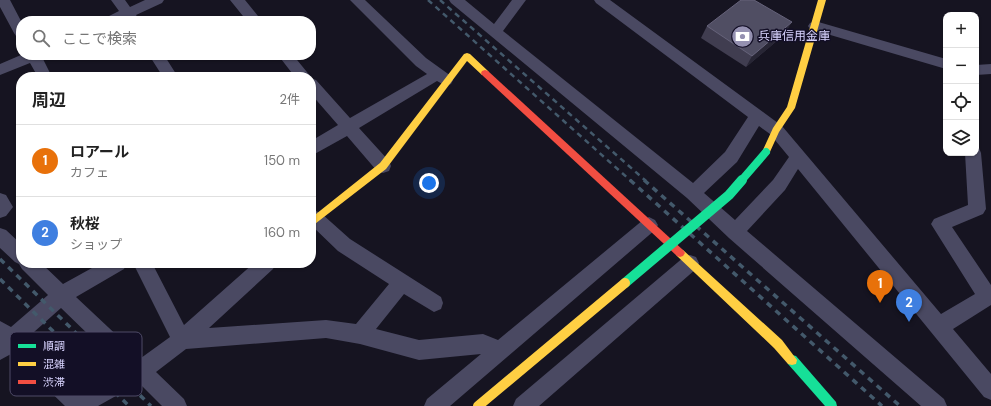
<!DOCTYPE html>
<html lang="ja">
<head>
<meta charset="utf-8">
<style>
  :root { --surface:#fff; --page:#f2f2f2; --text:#222; --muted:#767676; --line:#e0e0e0; --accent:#7c3aed }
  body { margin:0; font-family:"DM Sans","Noto Sans JP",sans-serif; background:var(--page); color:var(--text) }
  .controls { position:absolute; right:12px; top:12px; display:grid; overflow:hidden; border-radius:8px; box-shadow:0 1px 3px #0004 }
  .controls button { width:36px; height:36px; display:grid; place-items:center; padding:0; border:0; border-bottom:1px solid var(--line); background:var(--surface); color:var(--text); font:20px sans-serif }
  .you { position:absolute; left:429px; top:183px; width:14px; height:14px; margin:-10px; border:3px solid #fff; border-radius:50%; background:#1a73e8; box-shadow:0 0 0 6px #1a73e833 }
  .badge { display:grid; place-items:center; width:26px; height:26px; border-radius:50%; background:var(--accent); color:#fff; font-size:13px; font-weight:700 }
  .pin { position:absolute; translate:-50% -33px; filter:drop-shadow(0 1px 2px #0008) }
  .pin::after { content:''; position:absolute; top:21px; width:14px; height:12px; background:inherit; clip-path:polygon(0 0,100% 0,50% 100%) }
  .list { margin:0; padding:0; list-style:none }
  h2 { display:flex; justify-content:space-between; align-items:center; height:52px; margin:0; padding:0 16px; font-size:17px }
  h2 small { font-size:13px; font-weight:400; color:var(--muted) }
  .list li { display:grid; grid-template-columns:26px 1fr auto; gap:12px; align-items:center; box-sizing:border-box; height:72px; padding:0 16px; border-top:1px solid var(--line) }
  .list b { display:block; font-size:15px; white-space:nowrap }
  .list p { margin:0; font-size:13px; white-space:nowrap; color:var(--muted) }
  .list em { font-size:13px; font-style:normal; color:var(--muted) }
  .icon { flex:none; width:22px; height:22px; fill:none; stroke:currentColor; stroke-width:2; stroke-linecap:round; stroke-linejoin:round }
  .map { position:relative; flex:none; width:991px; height:406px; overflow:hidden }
  .search { position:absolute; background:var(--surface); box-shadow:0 1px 3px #0004; left:16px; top:16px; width:300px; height:44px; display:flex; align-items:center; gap:10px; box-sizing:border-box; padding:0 14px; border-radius:16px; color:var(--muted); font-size:15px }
  .panel { position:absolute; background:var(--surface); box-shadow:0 1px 3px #0004; left:16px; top:72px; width:300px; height:196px; border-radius:16px }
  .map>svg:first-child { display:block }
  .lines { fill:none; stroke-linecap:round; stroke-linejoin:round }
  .street { fill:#4a4962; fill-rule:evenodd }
  .fast { fill:#16e098; fill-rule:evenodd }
  .slow { fill:#ffcf43; fill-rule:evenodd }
  .jam { fill:#f24e42; fill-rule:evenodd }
  .rail-far1 { stroke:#43596b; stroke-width:2.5; stroke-dasharray:5.5 4.5; stroke-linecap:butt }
  .rail { stroke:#43596b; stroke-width:3.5; stroke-dasharray:6 5.5; stroke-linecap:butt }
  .fast-bridge-far1 { stroke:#16e098; stroke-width:8 }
  .fast-bridge { stroke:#16e098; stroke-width:10 }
  .slow-bridge { stroke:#ffcf43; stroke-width:10 }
  .wall { fill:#403d50 }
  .shaded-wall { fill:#282635 }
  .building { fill:#504e63; stroke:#66637b }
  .labels { text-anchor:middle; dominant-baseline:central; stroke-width:3; stroke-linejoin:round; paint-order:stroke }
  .poi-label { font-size:12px; fill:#d9d4ff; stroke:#130f26; text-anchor:start }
  .key { fill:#130f26; stroke:#4e4a67; stroke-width:1 }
  .key-label { font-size:11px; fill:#d9d4ff }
</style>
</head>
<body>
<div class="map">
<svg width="991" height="406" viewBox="0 0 991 406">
  <rect width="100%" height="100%" fill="#161421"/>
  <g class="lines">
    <path class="street" d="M0,0H10L21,21V38L16,36L14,33L0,7Z
      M111,0H125L130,7L145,0H164L162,3L136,15L140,21H103L105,18L119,11Z
      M230,0H245L262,21H247Z
      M350,0H365L426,58L451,76L453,80L451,84L446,86L437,81L359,128L389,161L391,166L389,171L383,173L377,171L347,136L311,156V141L338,125L311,94V78L316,80L350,118L427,74L416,66Z
      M449,0H465L494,24L512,0H526L503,31L693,183L725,152L748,117L596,3L594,0H610L782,126L941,314L975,294L931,224L934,219L968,205L965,153H976V147L979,148L981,153L986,209L983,214L952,227L991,285V305L953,329L991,374V400L984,397L798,169L785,190L747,231L944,399L947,406H921L729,238L687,198L451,3ZM759,126L770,134L789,157L773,180L735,220L704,193L737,162Z
      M815,21L946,59V69L810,29L808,26L810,23Z
      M21,55H41L52,77H38L30,63L0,75V64Z
      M149,55H164L178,77H163Z
      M278,55H293L311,77V78L295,77Z
      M991,64V74L976,75V65Z
      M0,193L6,195L13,207L6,216L0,218Z
      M316,211L322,214L350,239L441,297L443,303L441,309L434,312L404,294L376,329L419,340L483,334L498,340L643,220L649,217L655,220L658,225L655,230L450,406H424L427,399L481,354L419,360L360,344L326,338L186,349L156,372L184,399L187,406H162L139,383L98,406H65L11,354L0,360V321L11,327L48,295L22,269L19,264L15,262L0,248V228L6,230L21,244V263H41L63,284L101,263H127L124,269L76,297L141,358L170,337L133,263H152L184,325L254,263H276L273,269L209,328L326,320L356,324L389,284L338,251L311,225V213ZM61,308L124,369L81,393L25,340Z
      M690,255L696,257L699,263L696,269L539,406H513L516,399L684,257Z"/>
    <path class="fast" d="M792,355L796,356L836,402L837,406H825L788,364L787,360L788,356Z"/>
    <path class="slow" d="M818,0H826L795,108L779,132L769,154H763L762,152L773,128L787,107Z
      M467,53L470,54L488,71L489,73L488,75H482L467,61L386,169L311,227V218L380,163L464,54Z
      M680,249L683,250L782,340L797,360L796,364L792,365L788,364L774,348L677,256L675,253L677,250Z"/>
    <path class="jam" d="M485,70L488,71L683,250L685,253L683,256L680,257L677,256L482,75L481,73L482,71Z"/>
    <path class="rail-far1" d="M428,0L631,181
      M440,0L646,181"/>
    <path class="rail" d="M630,180L882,406
      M644,180L900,406
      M0,259L151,406
      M0,279L129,406"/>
    <path class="fast-bridge-far1" d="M741,181L766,152"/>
    <path class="fast-bridge" d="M625,283L729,195L742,180"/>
    <path class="slow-bridge" d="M478,406L625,283"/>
  </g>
  <path class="wall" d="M707,26L785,34L746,67L701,38Z"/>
  <path class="shaded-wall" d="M792,22L785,34L746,67L752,56Z"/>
  <path class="building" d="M741,0H754L792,22L752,56L707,26Z"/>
  <defs>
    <symbol id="bank-disc" viewBox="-11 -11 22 22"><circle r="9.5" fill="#9591b1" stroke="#130f26"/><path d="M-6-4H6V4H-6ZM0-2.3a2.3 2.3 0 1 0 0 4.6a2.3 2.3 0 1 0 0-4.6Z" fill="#fff"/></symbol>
  </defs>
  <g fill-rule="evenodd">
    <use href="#bank-disc" x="730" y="24" width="25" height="25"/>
  </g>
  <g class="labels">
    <g class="poi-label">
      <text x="758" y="36">兵庫信用金庫</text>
    </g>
  </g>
  <rect x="10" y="332" width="132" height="64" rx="6" class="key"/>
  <rect x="18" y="344" width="18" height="4" fill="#16e098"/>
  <rect x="18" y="362" width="18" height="4" fill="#ffcf43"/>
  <rect x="18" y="380" width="18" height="4" fill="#f24e42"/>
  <g class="key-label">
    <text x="43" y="350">順調</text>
    <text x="43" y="368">混雑</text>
    <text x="43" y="386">渋滞</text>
  </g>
</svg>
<div class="controls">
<button>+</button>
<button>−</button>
<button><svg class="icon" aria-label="locate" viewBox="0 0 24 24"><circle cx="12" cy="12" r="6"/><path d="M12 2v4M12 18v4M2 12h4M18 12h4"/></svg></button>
<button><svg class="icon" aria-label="layers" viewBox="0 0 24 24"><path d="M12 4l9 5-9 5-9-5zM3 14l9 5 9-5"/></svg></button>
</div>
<div class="you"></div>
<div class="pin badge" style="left:880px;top:303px;background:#e8710a">1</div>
<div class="pin badge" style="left:909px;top:322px;background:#3f7fe0">2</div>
<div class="search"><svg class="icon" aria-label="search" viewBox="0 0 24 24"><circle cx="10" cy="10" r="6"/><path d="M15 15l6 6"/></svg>ここで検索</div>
<section class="panel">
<h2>周辺<small>2件</small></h2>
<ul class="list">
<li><span class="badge" style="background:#e8710a">1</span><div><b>ロアール</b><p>カフェ</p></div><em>150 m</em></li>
<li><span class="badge" style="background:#3f7fe0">2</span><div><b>秋桜</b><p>ショップ</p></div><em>160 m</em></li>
</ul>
</section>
</div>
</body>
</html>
